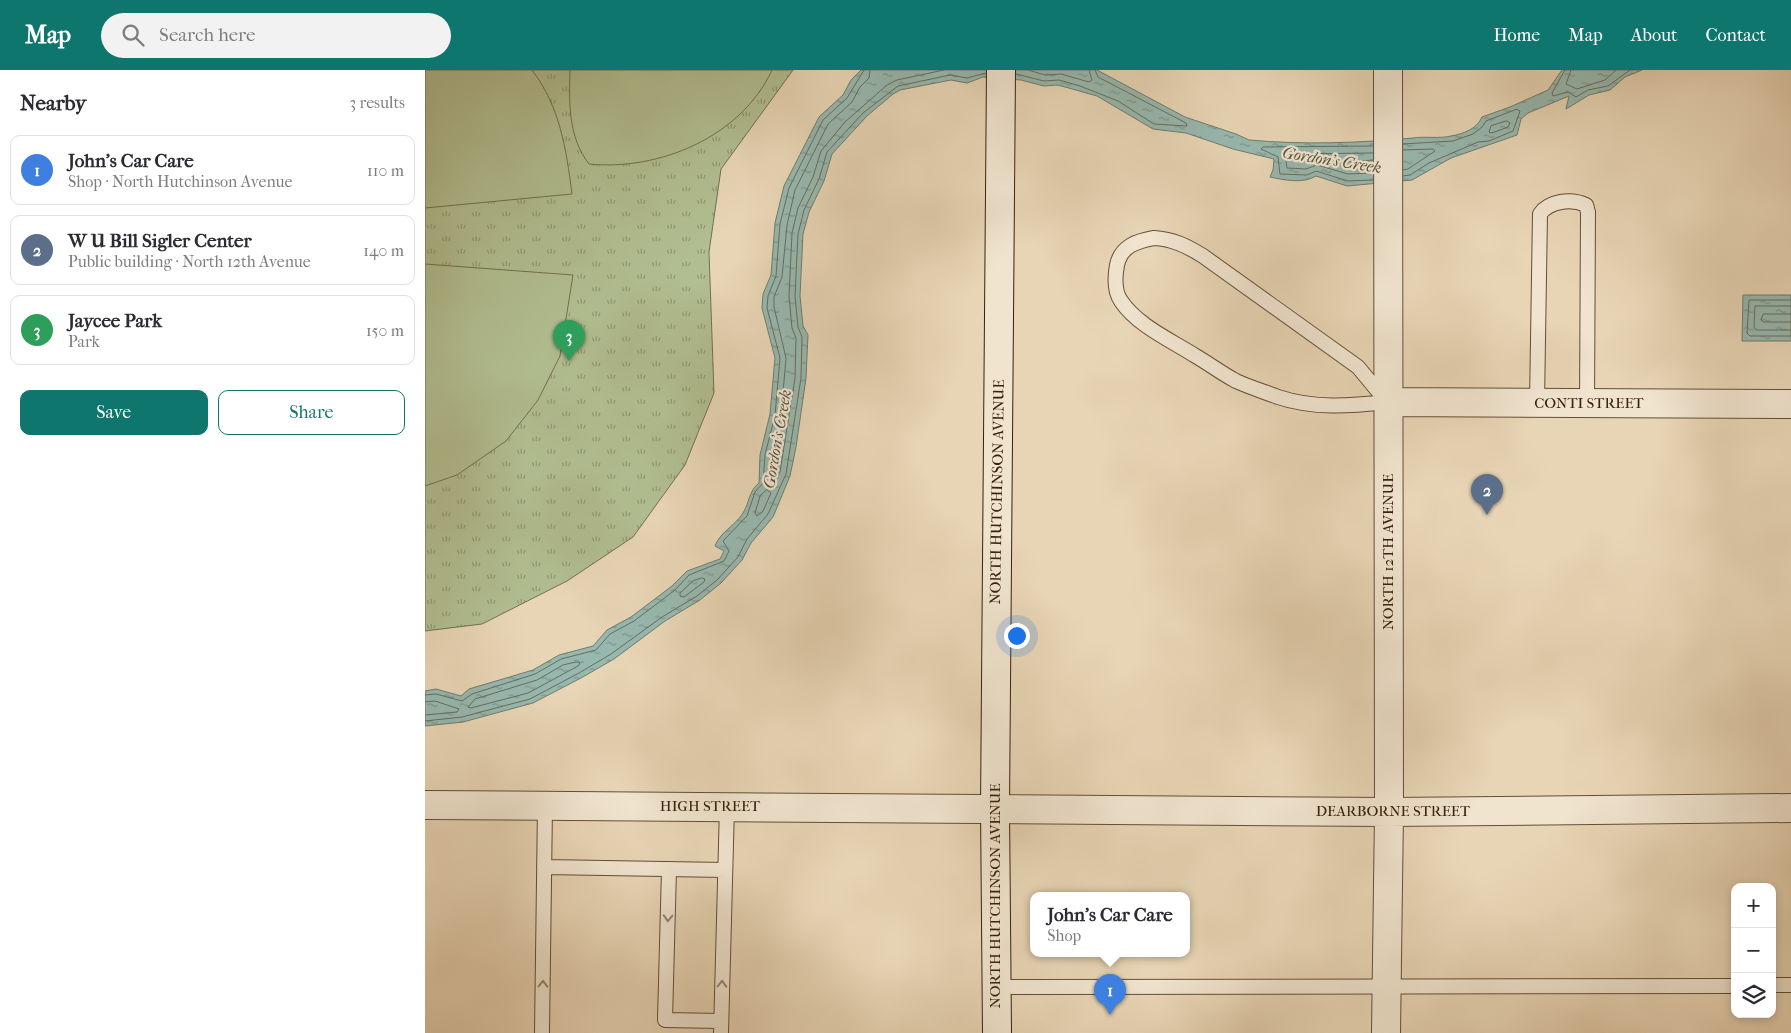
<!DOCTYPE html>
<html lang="en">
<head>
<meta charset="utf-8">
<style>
  :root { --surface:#fff; --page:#f2f2f3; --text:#2b2b33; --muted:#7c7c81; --line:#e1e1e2; --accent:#0f766e }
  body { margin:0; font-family:"IM FELL French Canon",serif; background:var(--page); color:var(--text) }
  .controls { position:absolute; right:15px; bottom:15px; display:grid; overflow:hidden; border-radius:10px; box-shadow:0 2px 8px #0003 }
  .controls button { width:45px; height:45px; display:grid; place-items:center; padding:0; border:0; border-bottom:1px solid var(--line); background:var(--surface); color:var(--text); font:25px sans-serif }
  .you { position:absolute; left:591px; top:565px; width:18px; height:18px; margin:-12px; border:4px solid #fff; border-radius:50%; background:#1a73e8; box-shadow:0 0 0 8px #1a73e833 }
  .badge { display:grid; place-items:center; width:32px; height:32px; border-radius:50%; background:var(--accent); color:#fff; font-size:16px; font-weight:700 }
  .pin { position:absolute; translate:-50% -41px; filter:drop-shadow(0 1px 2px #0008) }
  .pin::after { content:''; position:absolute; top:26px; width:18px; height:15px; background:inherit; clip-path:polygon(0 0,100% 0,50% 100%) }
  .popup { position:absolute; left:605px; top:822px; width:160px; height:65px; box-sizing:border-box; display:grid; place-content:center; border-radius:10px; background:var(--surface); filter:drop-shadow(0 1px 4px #0005); font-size:16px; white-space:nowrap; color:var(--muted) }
  .popup b { font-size:19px; color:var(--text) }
  .popup::after { content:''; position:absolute; left:50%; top:100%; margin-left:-10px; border:10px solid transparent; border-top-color:var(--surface) }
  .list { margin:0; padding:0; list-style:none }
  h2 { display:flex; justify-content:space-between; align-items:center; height:65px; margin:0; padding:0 20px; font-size:21px }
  h2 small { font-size:16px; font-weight:400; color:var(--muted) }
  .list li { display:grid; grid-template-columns:32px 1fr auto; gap:15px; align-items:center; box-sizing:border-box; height:70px; margin:0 10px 10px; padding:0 10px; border:1px solid var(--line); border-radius:10px }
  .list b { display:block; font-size:19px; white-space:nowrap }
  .list p { margin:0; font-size:16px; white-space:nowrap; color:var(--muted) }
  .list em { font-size:16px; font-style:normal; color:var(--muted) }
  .actions { display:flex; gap:10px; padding:15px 20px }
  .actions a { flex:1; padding:11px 0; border:1px solid var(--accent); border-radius:10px; text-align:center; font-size:18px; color:var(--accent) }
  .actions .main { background:var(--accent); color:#fff }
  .icon { flex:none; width:28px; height:28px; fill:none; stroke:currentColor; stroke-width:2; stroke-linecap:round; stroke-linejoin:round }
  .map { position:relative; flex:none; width:1366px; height:963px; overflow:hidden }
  header { display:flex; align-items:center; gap:30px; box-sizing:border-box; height:70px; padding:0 25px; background:var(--accent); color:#fff }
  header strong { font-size:24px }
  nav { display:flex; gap:28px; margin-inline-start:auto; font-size:18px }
  .search { width:350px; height:45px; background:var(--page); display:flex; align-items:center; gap:12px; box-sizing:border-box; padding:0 18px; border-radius:28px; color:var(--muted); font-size:19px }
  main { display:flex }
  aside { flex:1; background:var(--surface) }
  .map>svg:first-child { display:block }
  .park { fill:url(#park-tufts); stroke:#74704e }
  .pitch { fill:#b1be91; stroke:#74704e }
  .water { fill:url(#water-ripples); stroke:#717c6d }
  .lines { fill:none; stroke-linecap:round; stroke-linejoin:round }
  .shore { stroke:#686d5d; stroke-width:1 }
  .service-casing { stroke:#644f36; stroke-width:16 }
  .minor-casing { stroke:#644f36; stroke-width:30 }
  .secondary-casing { stroke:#38220b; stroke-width:30 }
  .service { stroke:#f0e4cf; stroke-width:14 }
  .minor { stroke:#f0e4cf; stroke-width:28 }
  .secondary { stroke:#f0e4cf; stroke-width:28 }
  .oneway { stroke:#94836d }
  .labels { text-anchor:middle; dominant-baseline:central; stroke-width:4.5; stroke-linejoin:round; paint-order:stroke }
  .street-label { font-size:15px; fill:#38220b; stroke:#f0e4cf }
  .water-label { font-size:16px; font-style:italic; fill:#544f3c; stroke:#f0e4cf }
</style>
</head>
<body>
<header>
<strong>Map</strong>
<div class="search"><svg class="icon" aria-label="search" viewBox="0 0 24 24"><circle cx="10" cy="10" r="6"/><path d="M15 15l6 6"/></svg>Search here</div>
<nav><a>Home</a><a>Map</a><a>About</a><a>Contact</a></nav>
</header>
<main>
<aside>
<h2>Nearby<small>3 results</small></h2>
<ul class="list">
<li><span class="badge" style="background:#3f7fe0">1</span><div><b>John's Car Care</b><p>Shop · North Hutchinson Avenue</p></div><em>110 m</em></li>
<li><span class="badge" style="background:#5c6f8a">2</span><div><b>W U Bill Sigler Center</b><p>Public building · North 12th Avenue</p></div><em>140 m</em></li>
<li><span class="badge" style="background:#2e9e5b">3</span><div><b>Jaycee Park</b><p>Park</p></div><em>150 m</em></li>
</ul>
<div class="actions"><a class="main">Save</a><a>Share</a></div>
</aside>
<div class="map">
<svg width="1366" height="963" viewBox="0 0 1366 963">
  <defs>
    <pattern id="park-tufts" width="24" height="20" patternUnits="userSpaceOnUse" patternTransform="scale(1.25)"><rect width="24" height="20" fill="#b1be91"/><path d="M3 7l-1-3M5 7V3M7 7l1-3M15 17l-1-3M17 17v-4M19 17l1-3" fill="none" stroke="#919a75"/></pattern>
    <pattern id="water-ripples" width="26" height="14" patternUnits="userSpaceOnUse" patternTransform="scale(1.25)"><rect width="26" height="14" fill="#97b8af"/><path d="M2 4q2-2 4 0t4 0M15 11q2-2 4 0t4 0" fill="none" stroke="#7c958d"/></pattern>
  </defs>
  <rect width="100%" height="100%" fill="#e8d5b5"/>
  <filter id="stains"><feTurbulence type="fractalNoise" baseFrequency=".004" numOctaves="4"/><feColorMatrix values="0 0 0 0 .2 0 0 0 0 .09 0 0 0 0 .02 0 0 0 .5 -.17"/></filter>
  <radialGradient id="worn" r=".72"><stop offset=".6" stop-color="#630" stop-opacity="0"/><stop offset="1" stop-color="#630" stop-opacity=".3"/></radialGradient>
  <path class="park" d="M0,0H368L296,99L284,182L289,323L260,395L208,467L142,511L57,554L0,561Z"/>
  <path class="pitch" d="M0,0H107C135,37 141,78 147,124L0,138Z
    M145,0H347C316,67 234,101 164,94C143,67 144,32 145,0Z
    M0,194L148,205L135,286L113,330L81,371L32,405L0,416Z"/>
  <path class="water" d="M436,0H672L760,47L811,64L824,70C879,75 933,73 988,68C1001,66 1013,69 1026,66C1038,64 1052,59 1057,47L1085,37L1123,20L1137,0H1217L1200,7L1185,20L1164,25L1141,39L1144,26L1103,43L1096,49L1092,65L1026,88L987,110L922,116L891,106C878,114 859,110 845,107L848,100L849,89L808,79L761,63L728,59L672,26L633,15L619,16L596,10L558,7L542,13L526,10L475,20L468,24L442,46L407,84L399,111L384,142L378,164L375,226L378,256L383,265L381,308L371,377L365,406L348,447L326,473L317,490L296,513L275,530L240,551L189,589L156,608L108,633L38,652L0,656V621L11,619L36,626L44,619L108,600L134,585L168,576L182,560L206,547L247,516L262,501L295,489L299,481L290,476C295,462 310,456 318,443C325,432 323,422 334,413L335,385L345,344L350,288L337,238L338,224L346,205L350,153L359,116L394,47L418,25L426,10Z
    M1318,225H1366V271H1317Z"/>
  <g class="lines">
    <path class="shore" d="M445,0L444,8L435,17L427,32L403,54L370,120L362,155L357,207L349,227V237L361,288L356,346L346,386L347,415L349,414L355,402L370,308L371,268L367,258L364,226L367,163L373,138L388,107L396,81L420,52L462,15L472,10L519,0
      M603,0L620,5L636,4L664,12L667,10L664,0
      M1140,0L1127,23L1128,26L1143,22L1151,27L1163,20L1183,16L1205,0
      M1146,0L1141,14L1152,19L1180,10L1191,0
      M591,4L619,11L634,10L655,16L693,31L729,54L762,56L761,53L673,7L670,0
      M1082,51L1085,53L1083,57L1067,63L1064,62L1066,56Z
      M978,74L1028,71L1048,64L1057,57L1061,51L1092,39L1095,41L1088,61L1064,71L1053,72L1004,93L985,105L978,106
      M948,76L838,77L836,79L853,87L855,104L882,105L891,101L923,111L948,110
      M978,80L1008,79L1010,81L983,99L978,100
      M948,83L862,84L860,86L862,98L881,99L892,95L923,104L948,103
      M948,90L923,92L920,94L924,97L948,96
      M1366,230H1324L1322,263L1325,266H1366
      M1366,236H1330L1329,257L1331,260H1366
      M1366,244H1338L1336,250L1339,252H1366
      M342,420L346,423L338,441L332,446L330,443L335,426Z
      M277,508L280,509L279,512L259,527L255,526V523L268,511Z
      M152,592L155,593L153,596L103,623L46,638L43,637L50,629L112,610L138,595Z
      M0,625L11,624L37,631L47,624L110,604L136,589L171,580L185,564L209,551L250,520L264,505L299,491L304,481L298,471L322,446L330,422L338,413L340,385L350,345L355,288L342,238L343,226L351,206L355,154L364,118L398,50L422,28L439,0
      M0,632L10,631L34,639L32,642L0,645
      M0,651L37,647L105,629L154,603L186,584L237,547L272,526L292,510L313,487L322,469L343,444L361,404L376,308L377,267L373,257L370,226L373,164L379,140L394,109L402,82L438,43L473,16L525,5L542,8L561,3"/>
    <defs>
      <path id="service" d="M729,168C748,169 762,176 778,186L933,297L962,332C925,336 889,339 853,327C840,322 824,317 811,311C796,303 783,293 769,285C745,270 712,255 696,231C689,221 690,206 692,195C696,176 712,171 729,168Z
        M1112,333L1115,144C1124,131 1146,128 1161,135L1163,142L1162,333
        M119,797L300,800
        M244,799L240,950L296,951
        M1347,915H1366
        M570,917L1310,916
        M117,963L120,735
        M296,963L302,736"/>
      <path id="minor" d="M962,332L1366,334
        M0,735L964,742L1366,738
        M961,963L964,742L963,0"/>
      <path id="secondary" d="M572,963L570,738L576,0"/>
    </defs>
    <use href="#service" class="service-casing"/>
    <use href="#minor" class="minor-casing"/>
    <use href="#secondary" class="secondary-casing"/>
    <use href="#service" class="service"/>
    <use href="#minor" class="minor"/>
    <use href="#secondary" class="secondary"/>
  </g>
  <defs><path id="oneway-chevron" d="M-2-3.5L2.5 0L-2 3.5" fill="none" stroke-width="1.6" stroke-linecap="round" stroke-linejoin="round" transform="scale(1.25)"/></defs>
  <g class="oneway">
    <use href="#oneway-chevron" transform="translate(243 848) rotate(92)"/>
    <use href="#oneway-chevron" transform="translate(118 914) rotate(-89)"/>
    <use href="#oneway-chevron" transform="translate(297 914) rotate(-88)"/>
  </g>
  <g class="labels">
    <g class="street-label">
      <text x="1164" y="333">CONTI STREET</text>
      <text transform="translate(572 422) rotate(-89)">NORTH HUTCHINSON AVENUE</text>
      <text transform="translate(963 482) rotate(-90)">NORTH 12TH AVENUE</text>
      <text x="285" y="736">HIGH STREET</text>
      <text x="968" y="741">DEARBORNE STREET</text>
      <text transform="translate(570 826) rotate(-90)">NORTH HUTCHINSON AVENUE</text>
    </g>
    <g class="water-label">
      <text transform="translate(907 90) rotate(9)">Gordon's Creek</text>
      <text transform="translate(352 369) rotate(-80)">Gordon's Creek</text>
    </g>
  </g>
  <rect width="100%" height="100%" filter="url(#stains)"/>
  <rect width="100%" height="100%" fill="url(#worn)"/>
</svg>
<div class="controls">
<button>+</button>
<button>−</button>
<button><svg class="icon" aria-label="layers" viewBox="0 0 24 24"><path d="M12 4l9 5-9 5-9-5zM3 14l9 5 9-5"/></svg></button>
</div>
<div class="you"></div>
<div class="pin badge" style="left:685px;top:945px;background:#3f7fe0">1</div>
<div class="popup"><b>John's Car Care</b>Shop</div>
<div class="pin badge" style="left:1062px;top:445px;background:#5c6f8a">2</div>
<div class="pin badge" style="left:144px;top:291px;background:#2e9e5b">3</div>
</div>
</main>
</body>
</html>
